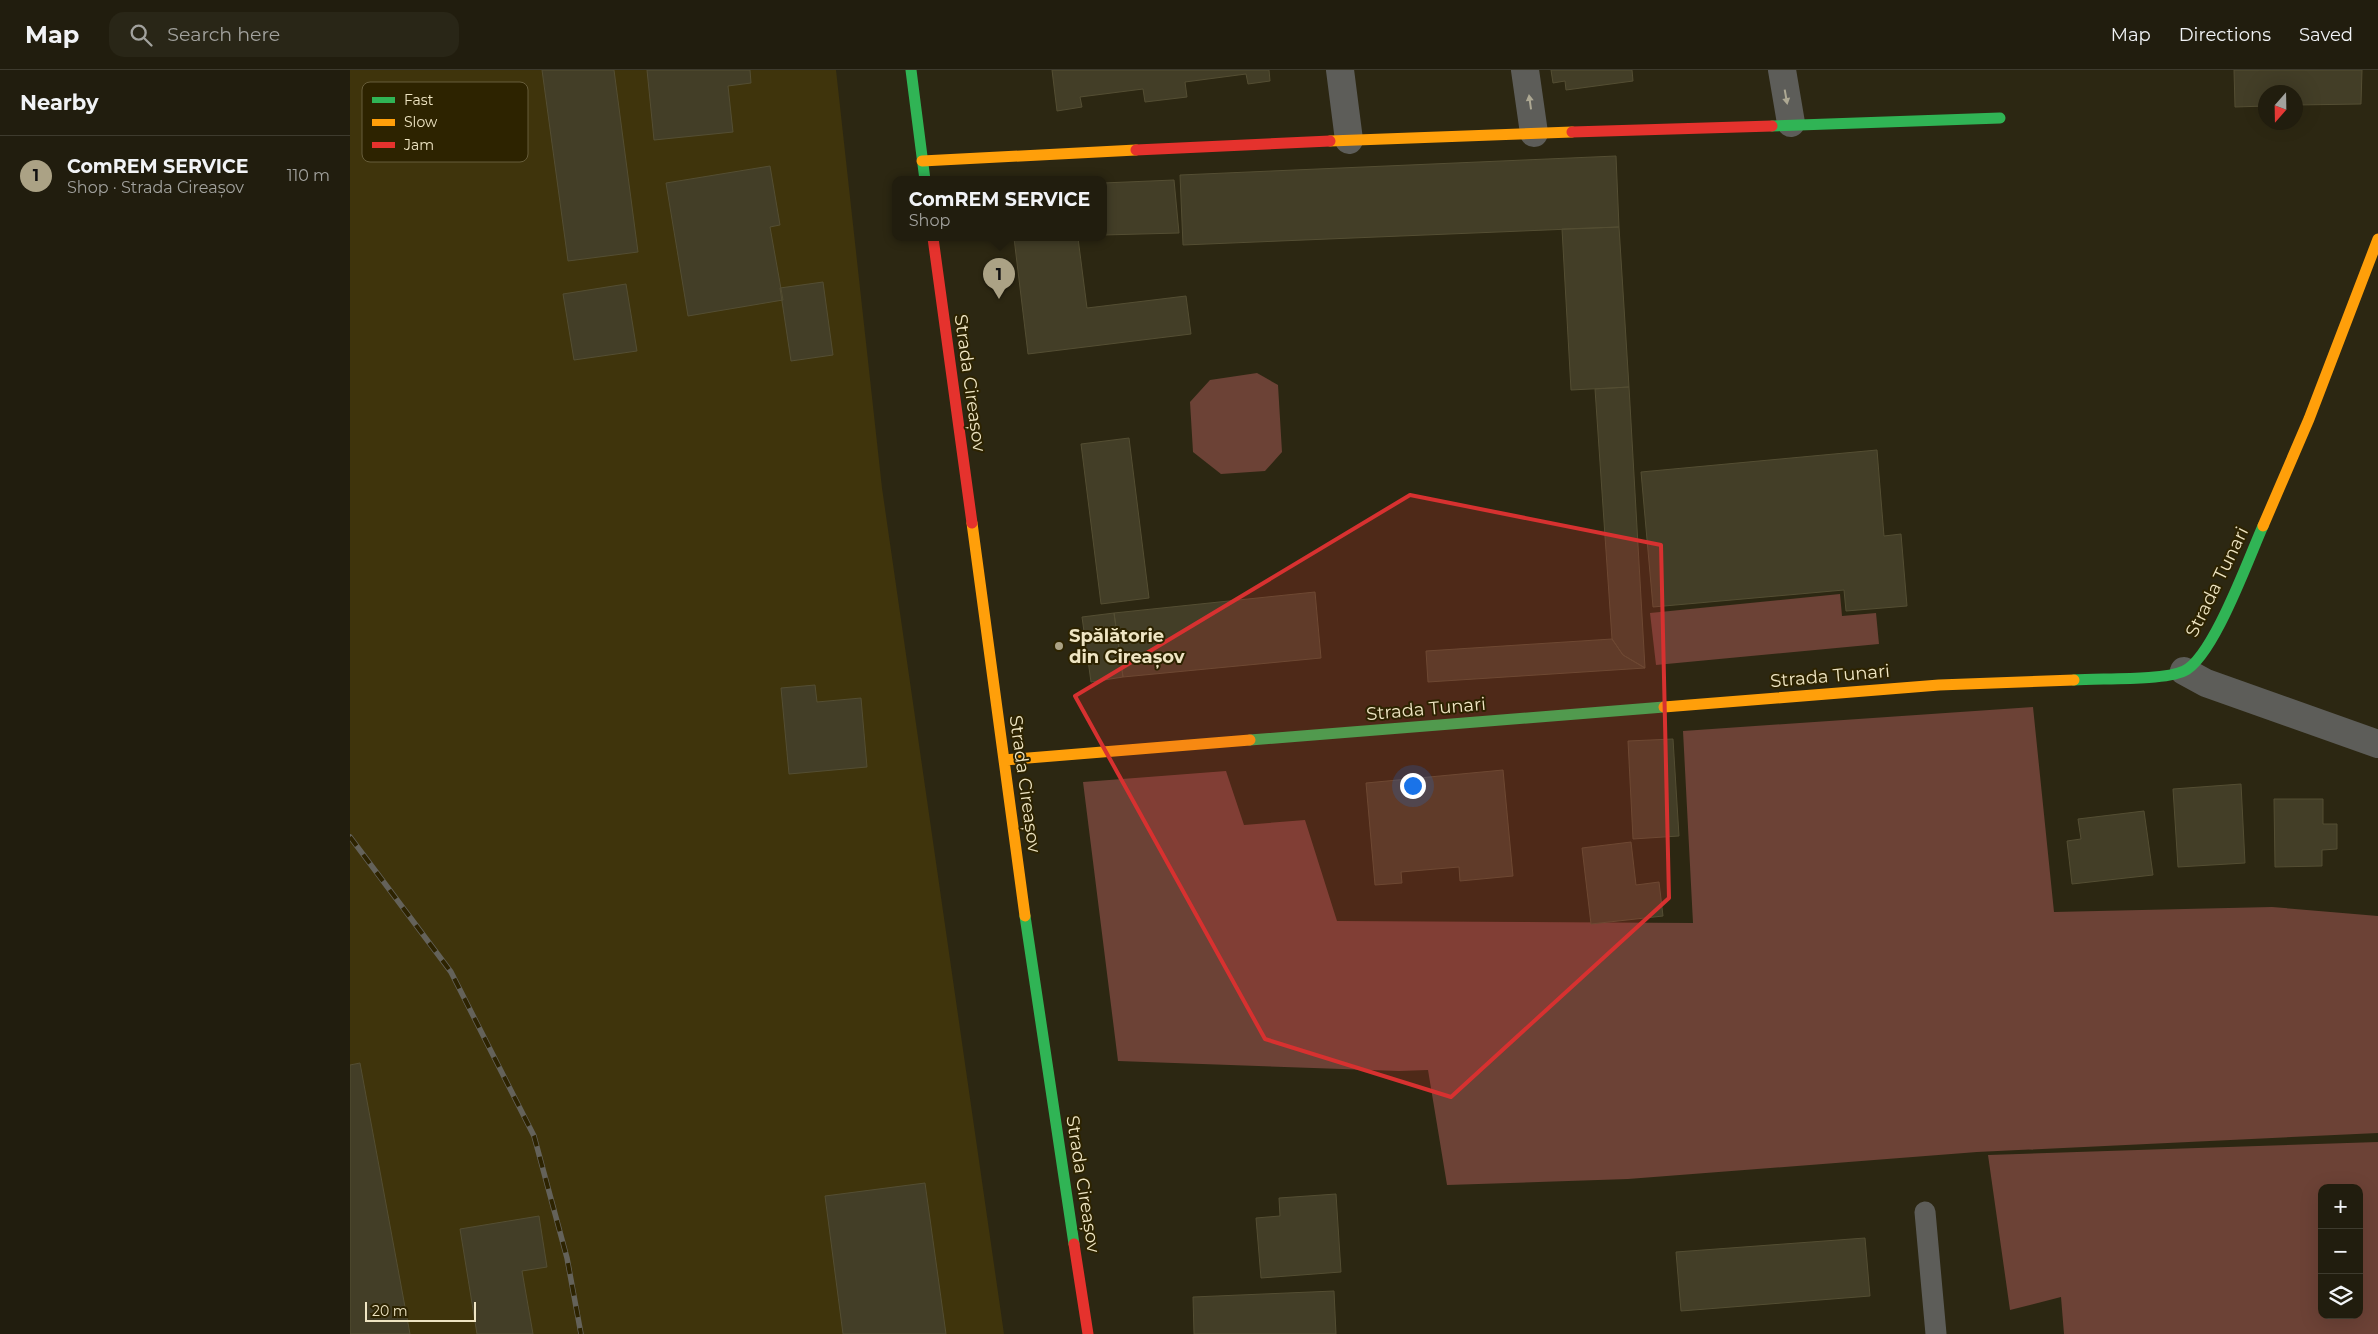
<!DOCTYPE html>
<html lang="en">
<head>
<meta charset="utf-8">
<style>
  :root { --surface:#211d0e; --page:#292617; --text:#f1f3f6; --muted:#a2a29e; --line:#3e3b2e; --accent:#aba285 }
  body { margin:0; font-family:Montserrat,sans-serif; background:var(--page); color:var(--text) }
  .controls { position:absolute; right:15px; bottom:15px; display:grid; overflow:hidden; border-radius:10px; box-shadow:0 5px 20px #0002 }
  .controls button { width:45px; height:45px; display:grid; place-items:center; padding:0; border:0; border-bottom:1px solid var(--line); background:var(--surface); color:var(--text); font:25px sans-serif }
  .compass { position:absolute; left:1908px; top:15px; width:45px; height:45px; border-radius:50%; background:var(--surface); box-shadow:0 5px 20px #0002; rotate:200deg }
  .scale { position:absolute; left:15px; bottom:12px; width:111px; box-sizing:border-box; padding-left:5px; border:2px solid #efe5c3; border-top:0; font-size:14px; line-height:18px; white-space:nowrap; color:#efe5c3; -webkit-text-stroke:4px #2d2300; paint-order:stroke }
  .you { position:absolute; left:1062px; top:715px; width:18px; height:18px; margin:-12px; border:4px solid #fff; border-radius:50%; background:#1a73e8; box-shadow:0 0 0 8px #1a73e833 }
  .badge { display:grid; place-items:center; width:32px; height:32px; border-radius:50%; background:var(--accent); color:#111; font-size:16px; font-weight:700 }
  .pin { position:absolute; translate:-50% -41px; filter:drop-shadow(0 1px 2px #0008) }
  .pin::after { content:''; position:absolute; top:26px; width:18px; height:15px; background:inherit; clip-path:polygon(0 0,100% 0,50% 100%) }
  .popup { position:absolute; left:542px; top:106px; width:215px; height:65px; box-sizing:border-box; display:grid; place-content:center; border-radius:10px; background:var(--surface); filter:drop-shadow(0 1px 4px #0005); font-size:16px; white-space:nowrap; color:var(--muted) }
  .popup b { font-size:19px; color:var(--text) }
  .popup::after { content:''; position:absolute; left:50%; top:100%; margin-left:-10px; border:10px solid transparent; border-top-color:var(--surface) }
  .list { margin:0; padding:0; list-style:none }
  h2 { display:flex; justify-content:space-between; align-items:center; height:65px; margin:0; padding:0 20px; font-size:21px }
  h2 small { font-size:16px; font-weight:400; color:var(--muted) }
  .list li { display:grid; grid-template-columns:32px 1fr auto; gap:15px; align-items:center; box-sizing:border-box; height:80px; padding:0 20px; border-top:1px solid var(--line) }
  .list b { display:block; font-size:19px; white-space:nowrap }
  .list p { margin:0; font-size:16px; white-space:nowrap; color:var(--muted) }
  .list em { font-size:16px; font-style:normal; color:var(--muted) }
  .icon { flex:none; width:28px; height:28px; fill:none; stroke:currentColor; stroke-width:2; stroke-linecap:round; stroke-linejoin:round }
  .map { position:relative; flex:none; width:2028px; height:1264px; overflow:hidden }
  header { display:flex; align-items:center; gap:30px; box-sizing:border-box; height:70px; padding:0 25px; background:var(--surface); border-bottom:1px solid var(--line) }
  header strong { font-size:24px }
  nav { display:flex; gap:28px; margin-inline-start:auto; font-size:18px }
  .search { width:350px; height:45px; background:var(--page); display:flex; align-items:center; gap:12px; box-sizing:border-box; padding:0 18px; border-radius:15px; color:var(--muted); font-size:19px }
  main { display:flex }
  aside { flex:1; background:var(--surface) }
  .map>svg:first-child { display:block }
  .built { fill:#3f340c }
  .green { fill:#6c4236; fill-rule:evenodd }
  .building { fill:#433e27; stroke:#544e33 }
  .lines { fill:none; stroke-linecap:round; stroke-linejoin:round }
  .lane { stroke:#5d5d59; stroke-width:21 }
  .street { stroke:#5d5d59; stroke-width:28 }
  .fast { stroke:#30b455; stroke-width:11 }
  .slow { stroke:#ff9f0a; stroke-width:11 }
  .jam { stroke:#e5322d; stroke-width:11 }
  .rail-casing { stroke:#64625a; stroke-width:5.5 }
  .rail { stroke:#2d2300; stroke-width:4; stroke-dasharray:11; stroke-linecap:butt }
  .oneway { fill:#ada893 }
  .marked { fill:#d73130; fill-opacity:0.2; stroke:#d73130; stroke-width:4; stroke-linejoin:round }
  .poi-dot { fill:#aba285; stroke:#2d2300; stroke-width:2 }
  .labels { text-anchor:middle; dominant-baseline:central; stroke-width:4; stroke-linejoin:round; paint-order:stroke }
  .street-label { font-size:18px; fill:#efe5c3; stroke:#2d2300 }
  .poi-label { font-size:18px; font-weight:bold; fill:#efe5c3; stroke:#2d2300; text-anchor:start }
  .key { fill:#2d2300; stroke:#675d3a; stroke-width:1 }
  .key-label { font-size:14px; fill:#efe5c3 }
</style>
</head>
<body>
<header>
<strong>Map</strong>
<div class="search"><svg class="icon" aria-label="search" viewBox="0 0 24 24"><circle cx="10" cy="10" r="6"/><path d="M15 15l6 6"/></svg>Search here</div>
<nav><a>Map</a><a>Directions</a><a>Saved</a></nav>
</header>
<main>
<aside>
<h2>Nearby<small></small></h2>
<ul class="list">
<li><span class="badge">1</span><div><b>ComREM SERVICE</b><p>Shop · Strada Cireașov</p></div><em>110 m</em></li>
</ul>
</aside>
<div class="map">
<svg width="2028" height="1264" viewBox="0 0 2028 1264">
  <rect width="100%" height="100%" fill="#2c2712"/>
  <path class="built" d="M0,0H486L532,418L654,1264H0Z"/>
  <path class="green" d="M907,303L928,315L932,382L915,401L871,404L843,382L840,332L860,310Z
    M1490,524L1492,546L1526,543L1529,574L1306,595L1300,543Z
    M1683,637L1704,842L1922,837L2028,846V1063L1627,1082L1278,1109L1097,1115L1078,1000L1049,1001L768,991L733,712L876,701L894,755L955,750L987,851L1343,853L1333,661Z
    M2028,1072V1264H1714L1711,1227L1660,1240L1638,1085ZM1972,1118H2009V1245H1972Z"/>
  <path class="building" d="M192,0H264L288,182L218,191Z
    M297,0H400L401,13L378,16L383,62L304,70Z
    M702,0H919L920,11L898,14L896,4L835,12L837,27L795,32L793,19L730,27L732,37L707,41Z
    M1201,0H1282L1283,11L1216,20L1215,11L1203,13Z
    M1884,0H2012L2011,34L1946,35V22H1916V36L1885,37Z
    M1266,86L1269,157L833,175L830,105Z
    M420,96L430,155L420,157L433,230L338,246L316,113Z
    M824,110L829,163L753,165V113Z
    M1269,157L1279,317L1221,320L1212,159Z
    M664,168H728L737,238L836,226L841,264L678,284Z
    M473,212L483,285L441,291L430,218Z
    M276,214L287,281L224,290L213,224Z
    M1279,317L1295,598L1273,585L1262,569L1245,319Z
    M779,368L799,528L751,534L731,374Z
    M1527,380L1534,466L1551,464L1557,536L1496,541L1494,520L1303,537L1291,402Z
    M965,522L971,588L773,607L764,543Z
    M764,543L773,607L741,612L732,547Z
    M1262,569L1273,585L1295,598L1078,612L1076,581Z
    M465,615L467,632L511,628L517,697L439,704L431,618Z
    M1323,669L1329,766L1283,769L1278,671Z
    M1153,700L1163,806L1110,811L1109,797L1051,802L1052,813L1025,815L1016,713Z
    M1891,714L1895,793L1828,797L1823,719Z
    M1924,729H1973V754H1987V779L1972,780V796L1925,797Z
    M1794,741L1803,805L1722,814L1717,771L1731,769L1728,749Z
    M1281,772L1286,815L1309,812L1313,846L1241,854L1232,778Z
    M10,993L60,1264H0V995Z
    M575,1113L596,1264H493L475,1126Z
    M986,1124L991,1202L911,1208L906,1148L930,1146L929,1128Z
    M189,1146L197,1197L172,1201L183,1264H127L110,1159Z
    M1515,1168L1520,1226L1331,1241L1326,1182Z
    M984,1221L986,1264H844L843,1227Z"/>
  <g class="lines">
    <path class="lane" d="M1575,1142L1586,1264"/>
    <path class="street" d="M990,0L999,70
      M1175,0L1184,63
      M1432,0L1441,53
      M1834,601L1856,613L2028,674"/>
    <path class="fast" d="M561,0L575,110
      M1422,56L1650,48
      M1724,610C1750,608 1812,611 1834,601C1863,588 1899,487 1913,456
      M900,670L1314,637
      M675,846L724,1174"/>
    <path class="slow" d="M980,71L1222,62
      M572,91L786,80
      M622,453L675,846
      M1913,456L1959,349L2028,169
      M1314,637L1589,615L1724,610
      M654,690L900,670"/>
    <path class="jam" d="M1222,62L1422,56
      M786,80L980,71
      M583,168L622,453
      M724,1174L738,1264"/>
    <defs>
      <path id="rail" d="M0,767L101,902L184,1066L217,1188L231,1264"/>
    </defs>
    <use href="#rail" class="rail-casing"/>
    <use href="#rail" class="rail"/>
  </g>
  <defs><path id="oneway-solid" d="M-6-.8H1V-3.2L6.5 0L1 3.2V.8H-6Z" transform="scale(1.25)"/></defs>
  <g class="oneway">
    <use href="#oneway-solid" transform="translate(1436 27) rotate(80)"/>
    <use href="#oneway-solid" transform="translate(1180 32) rotate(-98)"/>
  </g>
  <path class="marked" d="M1060,425L1311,475L1319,828L1101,1027L915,969L725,626Z"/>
  <circle class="poi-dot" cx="709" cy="576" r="5"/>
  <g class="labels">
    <g class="street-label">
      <text transform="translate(620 313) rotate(82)">Strada Cireașov</text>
      <text transform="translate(1867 512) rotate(-64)">Strada Tunari</text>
      <text transform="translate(1480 606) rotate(-5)">Strada Tunari</text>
      <text transform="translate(1076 639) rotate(-5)">Strada Tunari</text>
      <text transform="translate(675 714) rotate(82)">Strada Cireașov</text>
      <text transform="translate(733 1114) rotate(81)">Strada Cireașov</text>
    </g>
    <g class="poi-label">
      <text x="719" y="566">Spălătorie<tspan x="719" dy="21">din Cireașov</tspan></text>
    </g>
  </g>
  <rect x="12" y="12" width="166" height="80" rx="8" class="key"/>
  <rect x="22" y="27" width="23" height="6" fill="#30b455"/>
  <rect x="22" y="49" width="23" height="7" fill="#ff9f0a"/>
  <rect x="22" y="72" width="23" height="6" fill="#e5322d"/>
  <g class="key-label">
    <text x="54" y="35">Fast</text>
    <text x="54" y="57">Slow</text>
    <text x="54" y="80">Jam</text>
  </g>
</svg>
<div class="controls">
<button>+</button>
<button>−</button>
<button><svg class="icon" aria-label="layers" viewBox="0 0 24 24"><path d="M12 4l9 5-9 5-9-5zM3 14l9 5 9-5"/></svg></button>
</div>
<svg class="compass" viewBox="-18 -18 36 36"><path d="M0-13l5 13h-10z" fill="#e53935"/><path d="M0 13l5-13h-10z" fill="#a2a29e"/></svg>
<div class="scale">20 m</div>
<div class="you"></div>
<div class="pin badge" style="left:649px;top:229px">1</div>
<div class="popup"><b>ComREM SERVICE</b>Shop</div>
</div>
</main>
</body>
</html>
